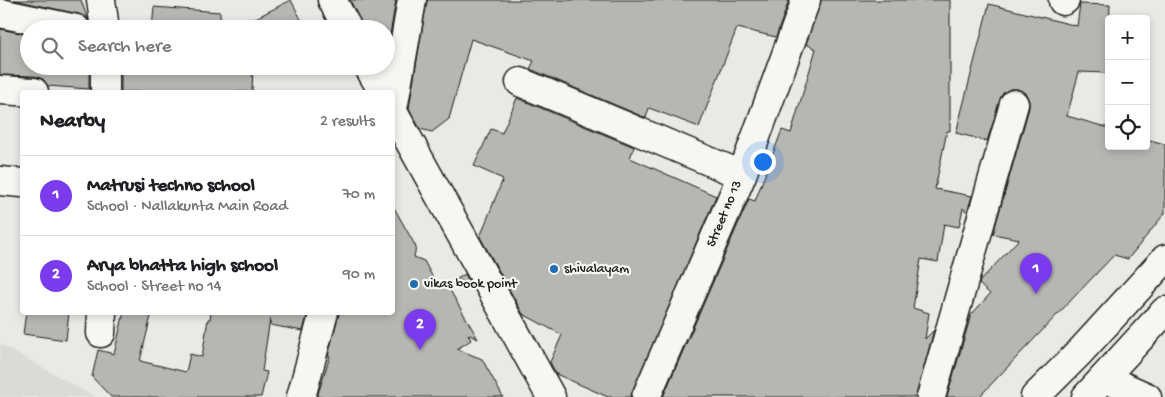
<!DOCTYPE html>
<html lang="en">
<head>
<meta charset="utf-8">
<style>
  :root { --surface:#fff; --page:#f6f6f6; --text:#202124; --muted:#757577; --line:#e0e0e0; --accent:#7c3aed }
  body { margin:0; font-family:"Gochi Hand",sans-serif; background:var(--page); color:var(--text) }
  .controls { position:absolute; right:15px; top:15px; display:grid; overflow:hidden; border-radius:5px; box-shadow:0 2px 8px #0003 }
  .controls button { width:45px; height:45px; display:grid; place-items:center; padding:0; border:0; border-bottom:1px solid var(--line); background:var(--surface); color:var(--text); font:25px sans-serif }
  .you { position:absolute; left:762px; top:161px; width:18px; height:18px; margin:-12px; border:4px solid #fff; border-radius:50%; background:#1a73e8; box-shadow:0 0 0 8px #1a73e833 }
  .badge { display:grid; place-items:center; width:32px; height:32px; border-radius:50%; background:var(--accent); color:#fff; font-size:16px; font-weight:700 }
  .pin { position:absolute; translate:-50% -41px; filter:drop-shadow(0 1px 2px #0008) }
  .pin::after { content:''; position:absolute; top:26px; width:18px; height:15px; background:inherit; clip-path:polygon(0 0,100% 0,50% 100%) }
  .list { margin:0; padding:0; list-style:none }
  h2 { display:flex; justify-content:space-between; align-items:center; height:65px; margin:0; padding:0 20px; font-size:21px }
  h2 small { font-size:16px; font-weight:400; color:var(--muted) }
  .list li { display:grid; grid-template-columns:32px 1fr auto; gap:15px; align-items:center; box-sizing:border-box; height:80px; padding:0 20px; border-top:1px solid var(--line) }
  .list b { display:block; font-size:19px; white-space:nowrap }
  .list p { margin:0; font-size:16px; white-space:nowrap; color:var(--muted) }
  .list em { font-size:16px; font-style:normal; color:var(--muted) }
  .icon { flex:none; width:28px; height:28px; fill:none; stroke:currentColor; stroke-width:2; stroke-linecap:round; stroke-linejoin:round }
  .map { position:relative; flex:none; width:1165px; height:397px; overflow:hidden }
  .search { position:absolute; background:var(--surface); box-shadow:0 2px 8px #0003; left:20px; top:20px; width:375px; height:55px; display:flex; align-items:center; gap:12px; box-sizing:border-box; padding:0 18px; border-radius:28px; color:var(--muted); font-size:19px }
  .panel { position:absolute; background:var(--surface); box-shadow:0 2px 8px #0003; left:20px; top:90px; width:375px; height:225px; border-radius:5px }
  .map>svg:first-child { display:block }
  .built { fill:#dadad6 }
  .building { fill:#b6b6b3; stroke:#1c1c1c }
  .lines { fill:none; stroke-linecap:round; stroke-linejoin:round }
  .minor-casing { stroke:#1c1c1c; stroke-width:31 }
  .major-casing { stroke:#1c1c1c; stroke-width:31 }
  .minor { stroke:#f6f6f2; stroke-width:28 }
  .major { stroke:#f6f6f2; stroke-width:28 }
  .poi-dot { fill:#1f6fb2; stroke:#f6f6f2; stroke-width:2 }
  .labels { text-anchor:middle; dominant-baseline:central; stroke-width:4.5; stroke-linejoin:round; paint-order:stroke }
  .street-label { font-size:14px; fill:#1c1c1c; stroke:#f6f6f2 }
  .poi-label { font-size:14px; fill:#1c1c1c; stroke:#f6f6f2; text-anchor:start }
</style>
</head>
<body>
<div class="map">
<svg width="1165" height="397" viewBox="0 0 1165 397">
  <rect width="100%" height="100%" fill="#e9e9e5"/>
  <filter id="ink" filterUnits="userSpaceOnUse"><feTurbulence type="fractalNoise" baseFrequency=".02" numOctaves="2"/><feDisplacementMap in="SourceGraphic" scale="10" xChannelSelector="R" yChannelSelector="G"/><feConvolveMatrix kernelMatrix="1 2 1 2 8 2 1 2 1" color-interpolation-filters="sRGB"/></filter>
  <g filter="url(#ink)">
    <path class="built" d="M0,344L95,397H0Z"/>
    <path class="building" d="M14,0H81L88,20L79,14Z
      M291,0L306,29H152L154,7L220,12V19L250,21Z
      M350,0H396L386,57V29H364Z
      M427,0H789L776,37L737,28L699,127L649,108L646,118L530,69L534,61L471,39L449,119L432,132L420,129L409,108Z
      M821,0H950V131H947L935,189L972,196L967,212L963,208L959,227L944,224L938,262L921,259L913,308L929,313L925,339L934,330L916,397H663L749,199L755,201L782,130L791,133L816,49L806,44Z
      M989,4L1077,26L1080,4L1110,5L1107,73L1079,72L1067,116L1109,128V146H1146V139L1165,144V213L1128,259L1114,255L979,397H947L971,315L990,294L979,284L980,281L1019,239L993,234L1029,108V101L1026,94L1018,89H1010L1003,93L987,141L956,133Z
      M0,29L29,35V66H89V89L48,86L43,79L35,76L0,75Z
      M121,66H253L252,92H121Z
      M517,98L634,147L630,158L716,196L631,397H608L556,374L550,362L562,335L523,314L480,237L503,179L474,166L491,129L502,133Z
      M392,204L416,247L414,257L424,261L439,289L447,285L478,339L468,334L471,340L457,349L482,359L503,397H317L330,356H328L339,312H392Z
      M465,274L472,287L457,279Z
      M26,312H69L66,340L23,334Z
      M124,312L151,316L140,361L186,372L190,354L202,357L208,319H210L211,312H308L303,331L270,325V319L262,371L267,372L261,397H111L92,377L98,350L114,354Z"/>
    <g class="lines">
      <defs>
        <path id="minor" d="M101,0L105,29
          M332,0L348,29
          M1063,1L1065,0
          M0,13L76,29
          M368,66L383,92
          M520,82L742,175
          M0,90L34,92
          M105,92V66
          M392,110L551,397
          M392,115L412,0
          M0,181L22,183
          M101,333L102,312
          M1104,378L1147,397
          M301,397L324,312
          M646,397L742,175L806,0
          M931,397L1014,104"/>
        <path id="major" d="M1035,397L1079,353L1165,259
          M1086,397L1165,311"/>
      </defs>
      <use href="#minor" class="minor-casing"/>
      <use href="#major" class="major-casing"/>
      <use href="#minor" class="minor"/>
      <use href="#major" class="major"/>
    </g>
  </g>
  <g class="poi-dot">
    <circle cx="554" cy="269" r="5"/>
    <circle cx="414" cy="284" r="5"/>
  </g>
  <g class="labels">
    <g class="street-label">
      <text transform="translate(725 214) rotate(-67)">Street no 13</text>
    </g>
    <g class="poi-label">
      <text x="564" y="269">shivalayam</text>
      <text x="424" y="284">vikas book point</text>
    </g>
  </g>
</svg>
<div class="controls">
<button>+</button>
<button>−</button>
<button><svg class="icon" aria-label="locate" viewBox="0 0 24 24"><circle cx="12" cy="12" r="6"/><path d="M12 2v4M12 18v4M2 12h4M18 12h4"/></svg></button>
</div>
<div class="you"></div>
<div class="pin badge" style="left:1036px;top:294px">1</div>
<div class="pin badge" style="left:420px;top:350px">2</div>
<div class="search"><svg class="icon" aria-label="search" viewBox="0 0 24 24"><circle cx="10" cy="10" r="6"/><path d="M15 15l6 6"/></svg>Search here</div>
<section class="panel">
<h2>Nearby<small>2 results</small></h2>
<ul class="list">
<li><span class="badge">1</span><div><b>Matrusi techno school</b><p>School · Nallakunta Main Road</p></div><em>70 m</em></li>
<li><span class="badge">2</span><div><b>Arya bhatta high school</b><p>School · Street no 14</p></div><em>90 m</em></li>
</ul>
</section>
</div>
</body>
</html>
